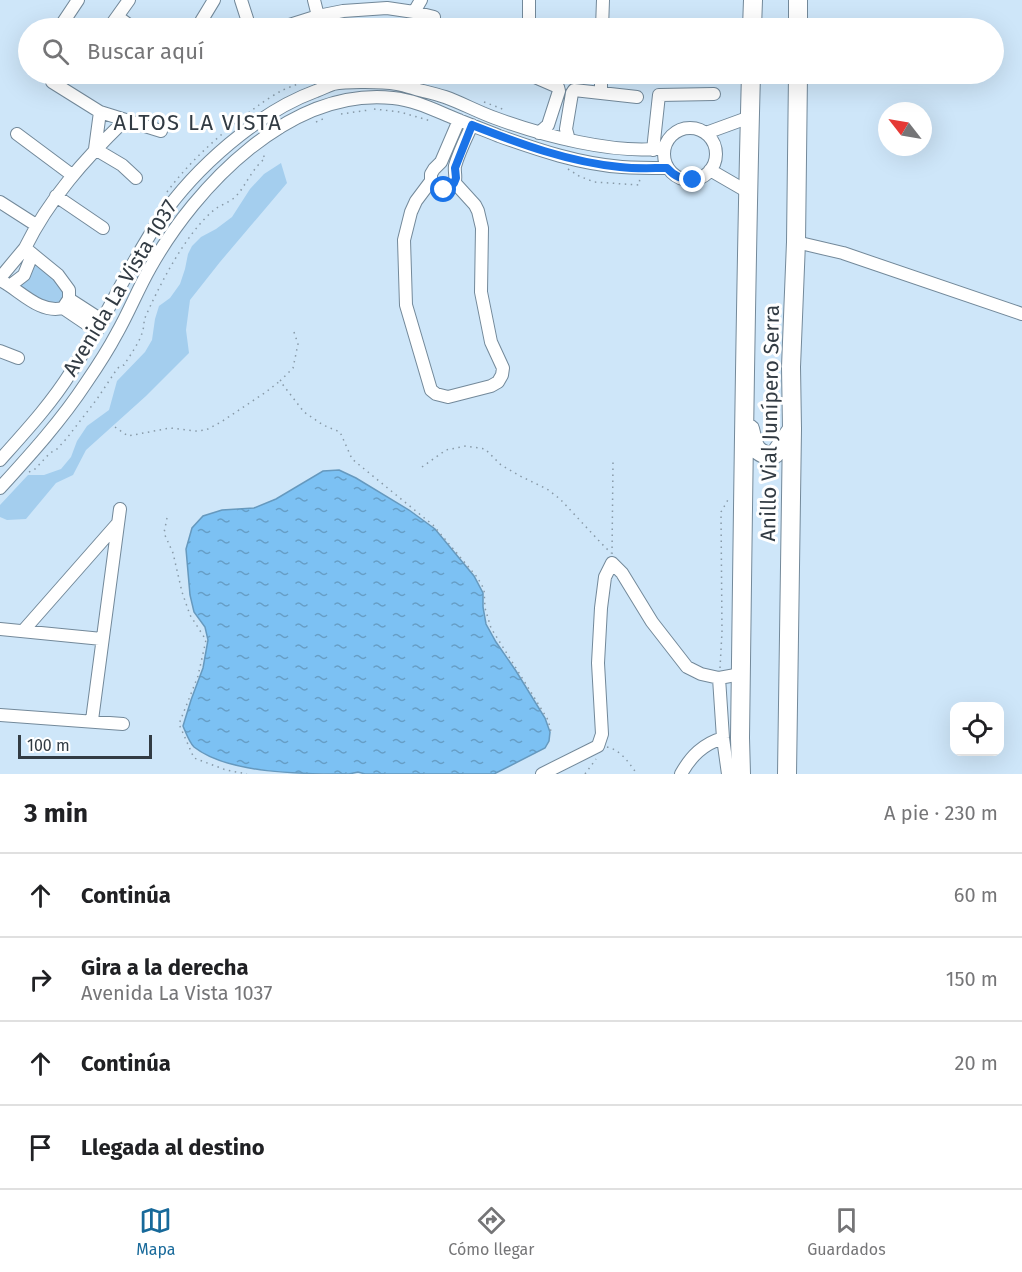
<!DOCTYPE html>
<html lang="es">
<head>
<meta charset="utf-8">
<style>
  :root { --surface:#fff; --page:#f2f2f2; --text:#202124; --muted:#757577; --line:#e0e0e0; --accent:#17699a }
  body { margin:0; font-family:"Fira Sans",sans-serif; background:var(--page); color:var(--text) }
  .controls { position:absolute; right:18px; bottom:18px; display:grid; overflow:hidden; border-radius:12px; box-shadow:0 6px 24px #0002 }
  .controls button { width:54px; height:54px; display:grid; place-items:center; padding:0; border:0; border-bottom:2px solid var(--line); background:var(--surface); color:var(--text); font:30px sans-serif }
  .compass { position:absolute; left:878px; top:102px; width:54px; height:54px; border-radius:50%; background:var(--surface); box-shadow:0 6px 24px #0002; rotate:301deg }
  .scale { position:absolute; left:18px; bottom:15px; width:134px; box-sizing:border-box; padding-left:6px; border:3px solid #323b43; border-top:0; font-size:16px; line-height:21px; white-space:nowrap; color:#323b43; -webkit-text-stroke:4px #fff; paint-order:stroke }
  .stop { position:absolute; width:18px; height:18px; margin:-14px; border:4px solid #1a73e8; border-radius:50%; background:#fff }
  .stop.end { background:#1a73e8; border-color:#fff; box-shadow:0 2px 6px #0008 }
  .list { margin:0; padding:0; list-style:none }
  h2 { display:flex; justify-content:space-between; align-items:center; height:78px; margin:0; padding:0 24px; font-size:26px }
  h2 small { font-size:20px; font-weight:400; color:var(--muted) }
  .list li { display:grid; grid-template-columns:39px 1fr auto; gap:18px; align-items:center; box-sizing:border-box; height:84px; padding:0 24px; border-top:2px solid var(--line) }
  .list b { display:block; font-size:22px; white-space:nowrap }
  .list p { margin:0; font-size:20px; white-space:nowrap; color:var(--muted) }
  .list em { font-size:20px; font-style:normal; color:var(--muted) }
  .icon { flex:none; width:33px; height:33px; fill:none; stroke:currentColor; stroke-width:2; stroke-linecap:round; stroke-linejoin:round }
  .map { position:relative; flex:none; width:1022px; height:774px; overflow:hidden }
  .search { position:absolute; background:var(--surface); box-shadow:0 6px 24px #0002; left:18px; right:18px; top:18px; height:66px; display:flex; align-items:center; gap:15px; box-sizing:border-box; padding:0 21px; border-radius:33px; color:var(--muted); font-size:22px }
  .sheet { height:414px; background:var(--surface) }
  nav { display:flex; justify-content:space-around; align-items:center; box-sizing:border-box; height:84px; border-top:2px solid var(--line); background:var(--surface); font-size:16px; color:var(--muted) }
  nav a { display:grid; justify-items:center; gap:3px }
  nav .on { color:var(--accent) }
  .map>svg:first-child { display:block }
  .park { fill:#a4ceee }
  .water { fill:url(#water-ripples); stroke:#6699be; stroke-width:1.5 }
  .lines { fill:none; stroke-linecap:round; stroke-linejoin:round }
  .minor-casing { stroke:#73899a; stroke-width:14 }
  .highway-casing { stroke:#73899a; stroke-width:20 }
  .path { stroke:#889aa8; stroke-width:1.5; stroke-dasharray:1.5 4.5; stroke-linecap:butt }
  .minor { stroke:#fff; stroke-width:12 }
  .highway { stroke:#fff; stroke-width:18 }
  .route { stroke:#1a73e8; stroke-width:8 }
  .labels { text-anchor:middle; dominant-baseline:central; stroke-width:6; stroke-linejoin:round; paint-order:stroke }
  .street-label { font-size:21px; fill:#323b43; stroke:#fff }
  .neighbourhood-label { font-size:22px; letter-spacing:1.5px; fill:#323b43; stroke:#fff }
</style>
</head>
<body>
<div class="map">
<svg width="1022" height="774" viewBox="0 0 1022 774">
  <defs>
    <pattern id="water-ripples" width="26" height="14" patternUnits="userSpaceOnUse" patternTransform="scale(1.5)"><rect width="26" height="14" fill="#7cc1f3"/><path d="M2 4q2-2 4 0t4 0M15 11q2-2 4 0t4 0" fill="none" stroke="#669ec6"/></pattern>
  </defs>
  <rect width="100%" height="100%" fill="#cee6f9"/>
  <path class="park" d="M281,163L287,183L220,262L190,300L186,330L189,353L146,396L86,450L73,475L56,483L26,519L7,520L0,517V505L28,475H44L61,469L71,457L77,441L87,426L109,410L117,381L145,352L152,340L155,319L159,306L170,298L180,284L185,269L188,254L192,246L201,237L216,229L232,217L250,189L264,174Z
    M32,255L69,290L56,310L11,285Z"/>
  <path class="water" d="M339,470L356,478L409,510L435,529L474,576L483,593V607L486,624L496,642L516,671L545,718L550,732L549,741L545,748L494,774H365L358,772L349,774C303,774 228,774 194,747C189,742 186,733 183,726L191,700L203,668L208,640L205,627L194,612L190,595L186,549L192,528L203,516L222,510L254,508L276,499L323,471Z"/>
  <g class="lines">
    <defs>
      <path id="minor" d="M241,0L250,28
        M314,0L321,28
        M414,12L421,0
        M118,17L133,28
        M480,25L488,28
        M60,27L78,0
        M109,28L129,0
        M197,28L214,0
        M280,28L318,16L343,11L387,8L414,12L434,17
        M529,28V0
        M602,28L603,0
        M528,74L558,87L559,91L548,125L539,133
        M199,76L202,74
        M52,82L100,112L161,131
        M601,93V74
        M664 154a26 26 0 1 1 52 0a26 26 0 1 1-52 0Z
        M706,133L750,117
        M17,134L72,175
        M569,140L566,129L572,93L574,90L637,97
        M95,149L122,165L136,178
        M95,149L100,112
        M653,150L659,95L714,94
        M710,170L748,192
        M431,181C436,190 447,194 454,184C457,179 454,172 455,166C459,152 466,138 472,125
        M455,183L475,205L478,211L482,228L481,292L491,342L503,368L502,375L498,382L491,386L448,397L436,394L431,390L406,305L404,240L411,212L416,201L431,181V174L434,169L441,162L459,120
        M56,196L103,228
        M0,202L36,225
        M796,242L843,253L1022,314
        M25,248C49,199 85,159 124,121
        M0,278L25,248L58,275L69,290V299L63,308C39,314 20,290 0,280
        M11,285L24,275L32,255
        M69,299L103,321
        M63,308L97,331
        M0,351L18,358
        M0,460C25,432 51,404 71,372C104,323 127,268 160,219C195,168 258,112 316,91C322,89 327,86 333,84C348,81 382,82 397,84C404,85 412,88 419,90C427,92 436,94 445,97C462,103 478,112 495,118C541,135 615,155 664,148
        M0,488C30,455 61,421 86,383C97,367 108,350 117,333C129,312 138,289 150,268C196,186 290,87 393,98C413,100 430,108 449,116C465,123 482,129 499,136C538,150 580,164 622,167C637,168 652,168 667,168
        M0,629L102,639
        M23,631L118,523
        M719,678L723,738L728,774
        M0,715L123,724
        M92,720L120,509
        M542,774L598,746L602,734L598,663L601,608L605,577L612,563L622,573L652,622L687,667L701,674L719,678L741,674
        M681,774C691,756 703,744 723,738"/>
      <path id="highway" d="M752,28L753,0
        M798,28V0
        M750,429C754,444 753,452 770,456L775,454L792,429
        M741,774L740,738C743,517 745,295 751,74
        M787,774L792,429L791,367L796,242L798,74"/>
    </defs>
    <use href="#minor" class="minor-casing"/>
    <use href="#highway" class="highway-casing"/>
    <path class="path" d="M417,77L429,81
      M484,102L505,110
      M374,109L400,112L431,121
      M341,114L369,110
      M316,122L325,118
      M568,169L579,176L594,182L639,185L640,177
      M167,192C192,158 225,130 259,105C266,100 275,94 283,90C293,85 304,84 310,74
      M294,332L298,344L293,368L280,381L304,412L323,425L340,432L352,459L433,525L477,577L484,589L485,608L491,628L534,697L548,720L552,735
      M115,427L128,436L170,428L196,431L206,430L221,422L266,392L280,381
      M422,467L446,450L466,446L485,449L501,465L520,476L547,489L560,499L602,544L611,553
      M29,472L35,469L50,453L57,449L67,438L97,399L117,369L120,366L124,365C132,352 145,336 144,320C159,286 185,234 214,210C220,205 228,203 234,198C242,191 246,181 253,172C256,167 261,162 265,158L262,153
      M167,518L164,533L173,553L182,592L190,615L206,640L198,676L179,724L194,758L226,770L247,774
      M612,554L613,462
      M720,668L722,632L721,512L729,498
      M607,747C621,750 629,763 637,774
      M585,774L596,759"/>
    <use href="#minor" class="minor"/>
    <use href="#highway" class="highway"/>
  </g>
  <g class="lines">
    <path class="route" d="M444,190L450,188L454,183L456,178L455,168L472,125C520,144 569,162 620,167C636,169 652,168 667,168C675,177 682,179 693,180"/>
  </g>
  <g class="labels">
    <g class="street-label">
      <text transform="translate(120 288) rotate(-59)">Avenida La Vista 1037</text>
      <text transform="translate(770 423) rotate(-89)">Anillo Vial Junípero Serra</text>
    </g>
    <g class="neighbourhood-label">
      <text x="198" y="122">ALTOS LA VISTA</text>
    </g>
  </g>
</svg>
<div class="controls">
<button><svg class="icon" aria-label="locate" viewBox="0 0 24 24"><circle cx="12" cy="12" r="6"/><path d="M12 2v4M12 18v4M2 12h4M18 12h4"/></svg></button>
</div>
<svg class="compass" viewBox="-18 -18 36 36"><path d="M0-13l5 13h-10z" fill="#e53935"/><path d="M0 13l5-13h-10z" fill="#757577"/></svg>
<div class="scale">100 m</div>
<div class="stop" style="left:444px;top:190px"></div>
<div class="stop end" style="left:693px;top:180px"></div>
<div class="search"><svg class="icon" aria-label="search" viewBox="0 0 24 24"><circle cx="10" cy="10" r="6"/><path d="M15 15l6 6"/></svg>Buscar aquí</div>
</div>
<section class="sheet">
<h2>3 min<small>A pie · 230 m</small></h2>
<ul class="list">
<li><svg class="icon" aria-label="ahead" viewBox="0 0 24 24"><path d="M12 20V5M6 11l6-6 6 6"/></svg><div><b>Continúa</b></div><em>60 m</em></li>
<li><svg class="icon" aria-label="right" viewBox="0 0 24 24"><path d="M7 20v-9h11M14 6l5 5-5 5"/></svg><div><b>Gira a la derecha</b><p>Avenida La Vista 1037</p></div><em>150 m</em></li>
<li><svg class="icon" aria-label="ahead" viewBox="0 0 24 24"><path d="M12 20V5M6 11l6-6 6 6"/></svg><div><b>Continúa</b></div><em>20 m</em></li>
<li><svg class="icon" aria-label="arrive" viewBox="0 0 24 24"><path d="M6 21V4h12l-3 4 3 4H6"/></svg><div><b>Llegada al destino</b></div></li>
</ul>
</section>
<nav>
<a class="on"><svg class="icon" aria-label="map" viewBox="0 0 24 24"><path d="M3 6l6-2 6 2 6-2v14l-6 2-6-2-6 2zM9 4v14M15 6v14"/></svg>Mapa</a>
<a><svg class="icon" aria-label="directions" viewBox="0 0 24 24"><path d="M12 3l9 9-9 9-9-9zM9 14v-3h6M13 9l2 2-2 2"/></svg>Cómo llegar</a>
<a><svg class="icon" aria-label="saved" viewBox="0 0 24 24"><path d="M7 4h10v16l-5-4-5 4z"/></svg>Guardados</a>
</nav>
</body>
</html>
